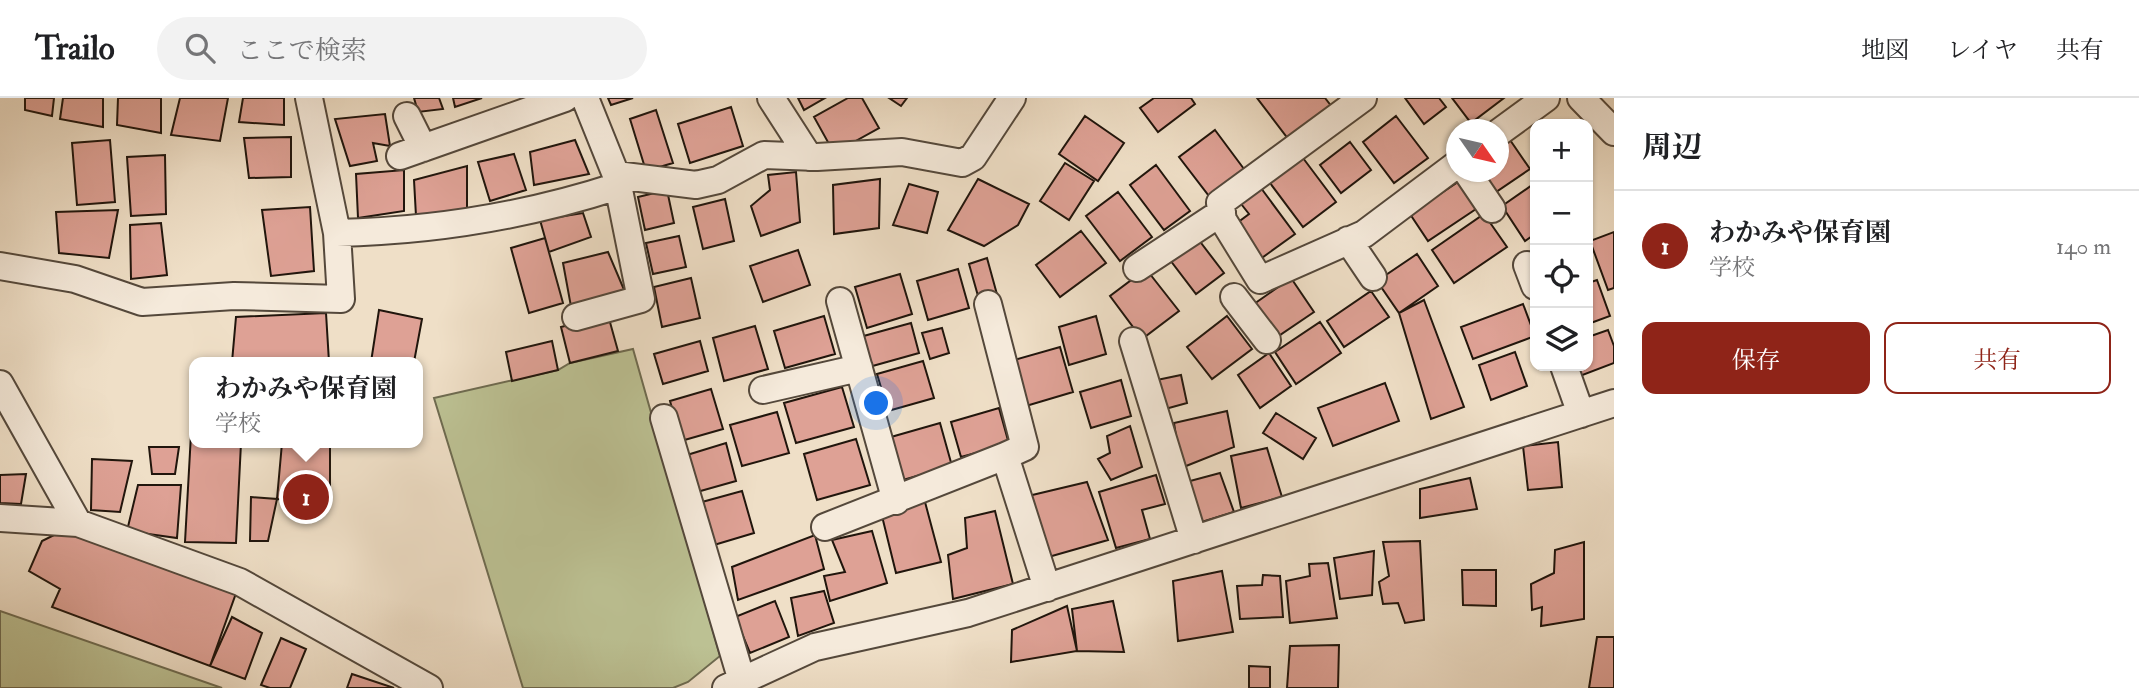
<!DOCTYPE html>
<html lang="ja">
<head>
<meta charset="utf-8">
<style>
  :root { --surface:#fff; --page:#f2f2f2; --text:#202124; --muted:#757577; --line:#e0e0e0; --accent:#8f2418 }
  body { margin:0; font-family:"IM FELL Double Pica","Noto Serif JP",serif; background:var(--page); color:var(--text) }
  .controls { position:absolute; right:21px; top:21px; display:grid; overflow:hidden; border-radius:14px; box-shadow:0 2px 5px #0004 }
  .controls button { width:63px; height:63px; display:grid; place-items:center; padding:0; border:0; border-bottom:2px solid var(--line); background:var(--surface); color:var(--text); font:35px sans-serif }
  .compass { position:absolute; left:1446px; top:21px; width:63px; height:63px; border-radius:50%; background:var(--surface); box-shadow:0 2px 5px #0004; rotate:124deg }
  .you { position:absolute; left:877px; top:306px; width:24px; height:24px; margin:-18px; border:5px solid #fff; border-radius:50%; background:#1a73e8; box-shadow:0 0 0 10px #1a73e833 }
  .badge { display:grid; place-items:center; width:46px; height:46px; border-radius:50%; background:var(--accent); color:#fff; font-size:23px; font-weight:700 }
  .pin { position:absolute; translate:-50% -50%; border:4px solid #fff; box-shadow:0 2px 7px #0006 }
  .popup { position:absolute; left:189px; top:259px; width:234px; height:91px; box-sizing:border-box; display:grid; place-content:center; border-radius:14px; background:var(--surface); filter:drop-shadow(0 2px 5px #0005); font-size:23px; white-space:nowrap; color:var(--muted) }
  .popup b { font-size:26px; color:var(--text) }
  .popup::after { content:''; position:absolute; left:50%; top:100%; margin-left:-14px; border:14px solid transparent; border-top-color:var(--surface) }
  .list { margin:0; padding:0; list-style:none }
  h2 { display:flex; justify-content:space-between; align-items:center; height:91px; margin:0; padding:0 28px; font-size:30px }
  h2 small { font-size:23px; font-weight:400; color:var(--muted) }
  .list li { display:grid; grid-template-columns:46px 1fr auto; gap:21px; align-items:center; box-sizing:border-box; height:112px; padding:0 28px; border-top:2px solid var(--line) }
  .list b { display:block; font-size:26px; white-space:nowrap }
  .list p { margin:0; font-size:23px; white-space:nowrap; color:var(--muted) }
  .list em { font-size:23px; font-style:normal; color:var(--muted) }
  .actions { display:flex; gap:14px; padding:21px 28px }
  .actions a { flex:1; padding:16px 0; border:2px solid var(--accent); border-radius:14px; text-align:center; font-size:24px; color:var(--accent) }
  .actions .main { background:var(--accent); color:#fff }
  .icon { flex:none; width:38px; height:38px; fill:none; stroke:currentColor; stroke-width:2; stroke-linecap:round; stroke-linejoin:round }
  .map { position:relative; flex:none; width:1614px; height:590px; overflow:hidden }
  header { display:flex; align-items:center; gap:42px; box-sizing:border-box; height:98px; padding:0 35px; background:var(--surface); border-bottom:2px solid var(--line) }
  header strong { font-size:33px }
  nav { display:flex; gap:38px; margin-inline-start:auto; font-size:24px }
  .search { width:490px; height:63px; background:var(--page); display:flex; align-items:center; gap:18px; box-sizing:border-box; padding:0 24px; border-radius:38px; color:var(--muted); font-size:26px }
  main { display:flex }
  aside { flex:1; background:var(--surface) }
  .map>svg:first-child { display:block }
  .green { fill:#bcc193; stroke:#6e6b50; stroke-width:2 }
  .building { fill:#dea195; stroke:#20150c; stroke-width:2 }
  .lines { fill:none; stroke-linecap:round; stroke-linejoin:round }
  .minor-casing { stroke:#54483b; stroke-width:30 }
  .minor { stroke:#f5eadb; stroke-width:26 }
</style>
</head>
<body>
<header>
<strong>Trailo</strong>
<div class="search"><svg class="icon" aria-label="search" viewBox="0 0 24 24"><circle cx="10" cy="10" r="6"/><path d="M15 15l6 6"/></svg>ここで検索</div>
<nav><a>地図</a><a>レイヤ</a><a>共有</a></nav>
</header>
<main>
<div class="map">
<svg width="1614" height="590" viewBox="0 0 1614 590">
  <rect width="100%" height="100%" fill="#efdfc7"/>
  <filter id="stains"><feTurbulence type="fractalNoise" baseFrequency=".00286" numOctaves="4"/><feColorMatrix values="0 0 0 0 .2 0 0 0 0 .09 0 0 0 0 .02 0 0 0 .5 -.17"/></filter>
  <radialGradient id="worn" r=".72"><stop offset=".6" stop-color="#630" stop-opacity="0"/><stop offset="1" stop-color="#630" stop-opacity=".3"/></radialGradient>
  <path class="green" d="M633,251L720,558L688,584L673,590H523L434,300L558,272L570,265Z
    M0,513L222,590H0Z"/>
  <path class="building" d="M25,0H54L52,18L25,12Z
    M63,0H103V29L60,21Z
    M118,0H161V35L117,27Z
    M180,0H228L220,43L171,37Z
    M243,0H284V27L239,24Z
    M414,0H439L443,11L418,14Z
    M453,0H482L455,9Z
    M608,0H633L611,7Z
    M798,0H825L804,12Z
    M848,0H862L879,30L834,55L814,19Z
    M889,0H907L901,8Z
    M1154,0H1191L1195,6L1158,34L1140,10Z
    M1257,0H1325L1332,9L1289,42Z
    M1405,0H1439L1446,9L1424,26Z
    M1452,0H1504L1471,25Z
    M731,9L743,48L690,65L678,26Z
    M656,12L673,65L646,73L630,21Z
    M385,16L390,48L373,45L377,63L350,68L335,21Z
    M1085,18L1124,45L1098,83L1059,56Z
    M1396,18L1428,60L1394,85L1363,44Z
    M1215,32L1244,71L1209,98L1179,59Z
    M291,39V79L249,80L244,40Z
    M1508,39L1530,71L1496,94L1483,74H1498V45Z
    M110,42L115,104L77,107L72,45Z
    M575,42L589,76L534,87L530,54Z
    M1350,44L1371,72L1341,95L1320,67Z
    M514,56L526,92L490,103L478,64Z
    M1300,56L1336,104L1303,129L1267,81Z
    M165,57L166,116L131,118L127,59Z
    M1065,65L1094,83L1069,122L1040,103Z
    M1156,67L1190,113L1164,132L1130,87Z
    M467,68V111L416,118L414,82Z
    M404,72V113L358,120L356,76Z
    M796,74L800,124L761,138L751,108L770,92L768,77Z
    M880,81L879,130L834,136L833,87Z
    M978,81L1029,106L1018,127L984,148L948,132Z
    M1458,84L1476,111L1428,143L1410,116Z
    M1535,85V136L1525,143L1502,108Z
    M909,86L938,94L927,135L893,127Z
    M1258,86L1295,136L1259,162L1233,128L1249,116L1238,102Z
    M667,92L674,125L645,132L638,99Z
    M1118,94L1152,139L1120,163L1086,118Z
    M725,101L734,143L703,151L693,109Z
    M310,109L314,173L271,178L262,112Z
    M118,112L109,160L59,155L56,114Z
    M583,115L591,139L549,154L540,122Z
    M1484,116L1507,149L1454,185L1432,152Z
    M161,125L167,177L131,181L130,127Z
    M1081,133L1106,165L1060,199L1036,167Z
    M1614,134V190L1608,192L1590,143Z
    M1195,137L1224,175L1196,196L1167,158Z
    M679,138L686,169L653,176L646,145Z
    M545,140L563,205L529,215L511,150Z
    M798,152L810,187L763,204L750,168Z
    M608,154L625,194L572,214L563,165Z
    M1417,156L1438,188L1399,215L1377,183Z
    M987,160L998,200L980,205L969,166Z
    M958,171L969,210L928,222L917,183Z
    M1146,171L1179,213L1142,241L1110,198Z
    M900,176L912,216L867,230L855,189Z
    M691,180L700,220L662,229L654,189Z
    M1291,180L1314,214L1277,239L1254,206Z
    M1597,182L1610,218L1588,226V185Z
    M1371,193L1389,219L1344,249L1327,223Z
    M1424,202L1464,309L1431,321L1399,215Z
    M1523,206L1535,238L1473,261L1461,229Z
    M379,212L422,221L414,264H371Z
    M326,215L329,264H232L236,219Z
    M608,217L618,253L570,265L561,229Z
    M824,218L835,256L785,270L774,233Z
    M1096,218L1106,256L1069,267L1059,229Z
    M1227,218L1252,251L1212,281L1187,249Z
    M1320,224L1341,255L1296,286L1275,254Z
    M911,225L919,255L869,269L860,239Z
    M755,228L768,271L724,283L713,240Z
    M942,230L949,255L930,261L922,235Z
    M1608,232L1614,248V265L1572,281L1567,268H1588V239Z
    M552,243L558,272L512,283L506,254Z
    M700,243L708,273L663,286L654,256Z
    M1060,249L1073,294L1026,308L1014,262Z
    M1515,254L1527,288L1491,302L1479,267Z
    M1269,255L1291,288L1260,310L1238,277Z
    M923,263L934,300L888,313L877,276Z
    M1181,277L1187,305L1158,313L1152,283Z
    M1121,282L1131,318L1091,330L1080,294Z
    M1385,285L1399,323L1333,348L1318,310Z
    M842,289L854,329L796,345L784,305Z
    M711,291L723,331L681,343L670,303Z
    M999,310L1009,346L961,359L951,324Z
    M1227,313L1234,349L1181,370L1174,325Z
    M777,314L789,355L742,368L730,327Z
    M1276,315L1316,340L1303,361L1263,335Z
    M940,325L952,368L903,382L891,339Z
    M1130,328L1142,369L1111,382L1098,361L1110,355L1107,338Z
    M191,336L194,337V345H241L236,445L185,444Z
    M856,341L870,387L817,402L804,356Z
    M1558,344L1562,389L1528,392L1523,348Z
    M282,345H330V405L277,401Z
    M726,345L736,383L697,394L687,357Z
    M149,349H179L175,376H152Z
    M1267,350L1282,399L1241,410L1231,358Z
    M92,361L132,363L120,414L91,412Z
    M1220,375L1234,414L1192,427L1190,383Z
    M26,376L21,406L0,405V377Z
    M1156,377L1165,406L1142,412L1150,441L1116,450L1099,394Z
    M1470,380L1477,411L1420,420V391Z
    M1087,384L1108,442L1045,460L1028,398Z
    M138,387H181L177,440L127,433Z
    M742,393L754,435L714,447L702,404Z
    M251,399L277,401L268,443H250Z
    M925,404L941,464L896,475L881,414Z
    M995,413L1013,486L953,501L948,457L967,450L965,420Z
    M78,425L240,484L210,568L52,509L60,491L29,473L42,443Z
    M872,433L887,485L830,503L824,478L845,474L832,442Z
    M815,437L824,471L738,502L732,469Z
    M1420,443L1424,522L1405,525L1398,505L1383,506L1379,484L1389,478L1383,444Z
    M1584,444V521L1541,528L1542,509L1532,512L1531,486L1554,475L1555,452Z
    M1374,453L1372,497L1340,501L1334,460Z
    M1328,465L1337,520L1290,525L1286,483L1310,478L1309,466Z
    M1462,472H1496V508L1463,507Z
    M1222,473L1233,534L1178,543L1173,483Z
    M1263,477L1280,478L1283,519L1240,521L1237,488L1262,487Z
    M824,493L834,525L798,538L791,500Z
    M775,503L789,539L750,555L735,519Z
    M1113,503L1124,554L1077,553L1072,511Z
    M1067,508L1077,553L1011,564L1012,532Z
    M232,519L262,535L245,581L210,568Z
    M1597,539H1614V590H1589Z
    M281,540L306,551L290,590H270L261,587Z
    M1339,547L1338,590H1287L1290,548Z
    M1249,568L1270,569V590H1249Z
    M352,576L394,590H347Z"/>
  <g class="lines">
    <defs>
      <path id="minor" d="M309,0L337,135C433,133 526,118 618,88
        M585,0L616,77L696,87L718,82L764,57L817,59L902,54L962,65L973,59L1012,0
        M771,0L809,59
        M1363,0L1220,105L1223,122L1260,182L1364,136L1456,67
        M1581,0L1614,34
        M407,18L423,50
        M1498,35L1546,0
        M400,58L565,0
        M1467,74L1492,111
        M1348,142L1373,179
        M1527,167L1535,188
        M0,168L75,181L142,204L234,198L341,201L337,135
        M1137,170L1222,114
        M1234,199L1267,242
        M840,203L896,403
        M988,206L1025,349L1005,358L1047,490
        M576,219L641,201L616,77
        M1133,243L1194,442
        M1564,268L1581,316
        M0,286L78,425
        M763,292L859,270
        M664,320L742,583
        M0,420L78,425L240,484L429,590
        M825,429L1005,358
        M726,590L815,549L968,515L1614,305"/>
    </defs>
    <use href="#minor" class="minor-casing"/>
    <use href="#minor" class="minor"/>
  </g>
  <rect width="100%" height="100%" filter="url(#stains)"/>
  <rect width="100%" height="100%" fill="url(#worn)"/>
</svg>
<div class="controls">
<button>+</button>
<button>−</button>
<button><svg class="icon" aria-label="locate" viewBox="0 0 24 24"><circle cx="12" cy="12" r="6"/><path d="M12 2v4M12 18v4M2 12h4M18 12h4"/></svg></button>
<button><svg class="icon" aria-label="layers" viewBox="0 0 24 24"><path d="M12 4l9 5-9 5-9-5zM3 14l9 5 9-5"/></svg></button>
</div>
<svg class="compass" viewBox="-18 -18 36 36"><path d="M0-13l5 13h-10z" fill="#e53935"/><path d="M0 13l5-13h-10z" fill="#757577"/></svg>
<div class="you"></div>
<div class="pin badge" style="left:306px;top:399px">1</div>
<div class="popup"><b>わかみや保育園</b>学校</div>
</div>
<aside>
<h2>周辺<small></small></h2>
<ul class="list">
<li><span class="badge">1</span><div><b>わかみや保育園</b><p>学校</p></div><em>140 m</em></li>
</ul>
<div class="actions"><a class="main">保存</a><a>共有</a></div>
</aside>
</main>
</body>
</html>
